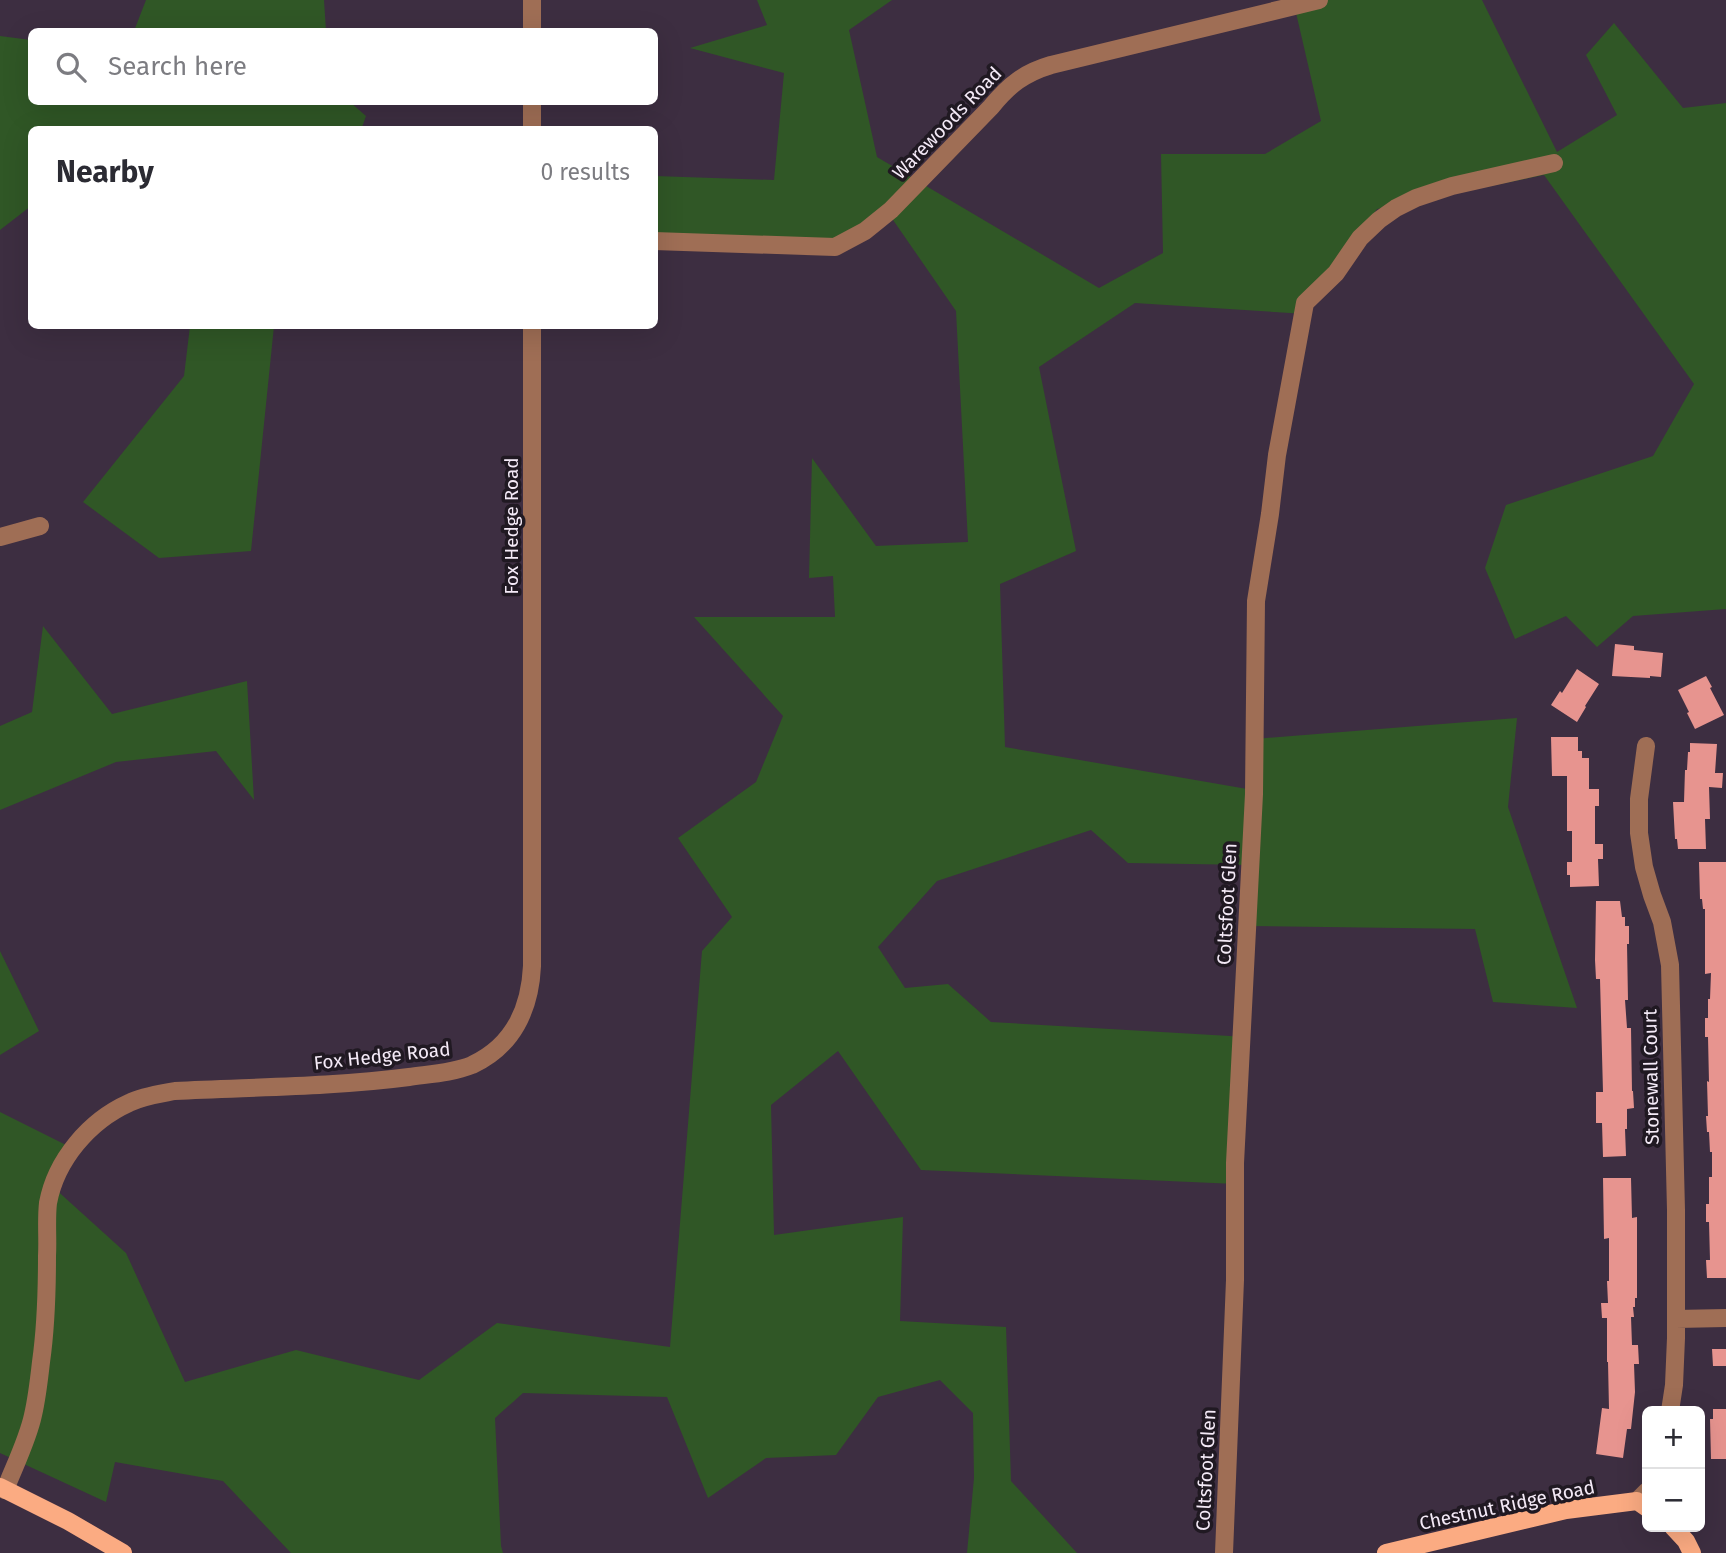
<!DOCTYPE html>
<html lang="en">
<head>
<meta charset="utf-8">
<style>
  :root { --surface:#fff; --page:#f2f2f3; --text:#2b2b33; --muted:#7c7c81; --line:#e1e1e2 }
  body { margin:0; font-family:"Fira Sans",sans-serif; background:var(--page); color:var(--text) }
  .controls { position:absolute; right:21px; bottom:21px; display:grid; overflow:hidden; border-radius:10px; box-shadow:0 7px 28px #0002 }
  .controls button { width:63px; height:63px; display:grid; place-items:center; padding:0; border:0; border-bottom:2px solid var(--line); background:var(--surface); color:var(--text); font:35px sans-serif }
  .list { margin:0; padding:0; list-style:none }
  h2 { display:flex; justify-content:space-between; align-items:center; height:91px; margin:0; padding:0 28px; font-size:30px }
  h2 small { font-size:23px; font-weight:400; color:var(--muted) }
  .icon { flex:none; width:38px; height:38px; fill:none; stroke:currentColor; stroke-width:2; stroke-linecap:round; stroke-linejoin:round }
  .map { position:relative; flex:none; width:1726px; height:1553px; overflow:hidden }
  .search { position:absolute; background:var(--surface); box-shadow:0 7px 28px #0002; left:28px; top:28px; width:630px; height:77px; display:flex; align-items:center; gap:18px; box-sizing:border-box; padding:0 24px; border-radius:10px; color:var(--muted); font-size:26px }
  .panel { position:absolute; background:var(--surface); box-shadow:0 7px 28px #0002; left:28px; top:126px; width:630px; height:203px; border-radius:10px }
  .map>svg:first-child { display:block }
  .green { fill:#305726 }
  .building { fill:#e7948f }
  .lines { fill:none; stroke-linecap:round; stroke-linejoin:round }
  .minor { stroke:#9f6e55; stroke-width:18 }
  .major { stroke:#fbab82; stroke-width:18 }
  .labels { text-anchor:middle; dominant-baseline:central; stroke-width:7; stroke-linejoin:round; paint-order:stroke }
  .street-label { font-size:19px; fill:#f4eaf7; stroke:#201922 }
</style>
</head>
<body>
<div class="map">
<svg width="1726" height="1553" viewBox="0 0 1726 1553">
  <rect width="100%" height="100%" fill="#3d2e41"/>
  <path class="green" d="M146,0H324L326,31H134Z
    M757,0H892L849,30L877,157L1099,288L1163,253L1161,154H1265L1321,121L1294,4L1310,0H1482L1557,152L1617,115L1586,55L1614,23L1683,108L1726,103V609L1633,616L1597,647L1566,616L1515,639L1485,568L1506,505L1653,456L1694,384L1544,175L1377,209L1306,314L1135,303L1039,367L1076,551L1000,584L1005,747L1253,790L1254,739L1517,718L1508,807L1577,1008L1493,1002L1475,929L1249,926L1251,865L1128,863L1091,830L937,881L878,947L905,988L948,984L991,1022L1247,1037L1236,1184L921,1170L838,1051L771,1105L774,1235L903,1217L900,1321L1006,1327L1011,1481L1077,1553H967L974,1478L973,1413L940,1380L878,1397L836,1455L766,1458L708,1498L667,1397L523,1393L495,1418L501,1546L503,1553H291L223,1481L115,1462L106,1502L0,1453V1112L66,1145L52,1186L126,1253L185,1382L296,1350L419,1380L497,1323L670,1347L702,951L732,917L678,838L756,782L783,716L694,617H835L833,576L809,578L812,458L876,546L968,542L956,311L891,217L812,251L655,249V176L774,180L784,73L690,48L767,25Z
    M0,36L31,40L32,102H350L366,116L361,130H32L31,206L0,230Z
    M190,326H274L251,551L159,558L83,502L184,376Z
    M43,626L112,714L247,681L254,800L216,751L116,762L0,810V726L32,712Z
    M0,951L39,1031L0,1055Z"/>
  <path class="building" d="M1615,644L1634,646V650L1663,653L1661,677L1650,676V678L1612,676Z
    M1577,669L1599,684L1585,706L1586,707L1577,722L1551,705L1560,691L1562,693Z
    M1706,676L1712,687L1710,688L1724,715L1695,729L1687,713L1689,712L1678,690Z
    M1551,737H1578V751H1582V758H1589V789H1599V806H1595V844H1603V859H1598L1599,886L1570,887V875H1567V862H1572V831H1567V776H1552Z
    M1690,743L1717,744L1715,773H1723L1722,788L1709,787L1710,819H1705L1706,849H1678L1677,839H1675L1673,802H1684L1685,770H1687L1688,752H1690Z
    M1699,862H1726V1278H1707L1706,1260H1710L1709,1222H1706V1204H1709V1177H1712V1152H1710L1709,1132H1707L1706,1116H1708L1707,1081L1709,1082L1708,1037H1705V1018H1708V999H1710L1711,973L1705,974V909H1703L1702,899H1700Z
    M1596,901H1620L1622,917H1625V926H1629V944H1627L1628,1000H1625L1627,1028H1631L1632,1091H1633L1634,1108L1627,1109V1129H1625L1626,1156L1603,1157L1602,1123H1596V1092H1603L1600,979H1596L1595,960Z
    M1603,1178H1631L1632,1218L1637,1217V1298H1635V1307H1633L1634,1317H1631L1632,1345H1638L1639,1364H1634L1635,1392L1631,1429H1627L1623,1458L1596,1454L1602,1408L1609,1409L1608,1362H1607V1318H1602L1601,1303H1608L1607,1281H1609V1238L1604,1239Z
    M1712,1349H1726V1366H1713Z
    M1713,1409H1726V1459H1711L1710,1419H1713Z"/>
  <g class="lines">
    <path class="minor" d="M532,32V0
      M532,102V130
      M654,241L835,247L865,231L891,210L991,107C1009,85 1024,73 1051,65L1319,0
      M0,537L40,526
      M1646,746L1639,799V833L1644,867L1652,895L1662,922L1670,965L1676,1210V1338L1674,1385L1670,1411
      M1676,1319L1726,1318
      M5,1490C14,1467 28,1439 33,1415C37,1398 39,1380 41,1362C46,1327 47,1292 47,1256C48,1239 46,1220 48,1203C56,1160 89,1121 129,1103C143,1096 159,1094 175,1091C253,1087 332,1087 409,1077C430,1074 452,1073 472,1065C513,1046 530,1009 532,966V326
      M1637,1501L1647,1491
      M1224,1553L1235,1280V1163L1254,794L1256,601L1270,514L1277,455L1305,303L1336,273L1360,238L1379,220L1396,208L1416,198L1452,186L1554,163"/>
    <path class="major" d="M0,1487L68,1521L123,1553
      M1673,1527L1686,1541L1692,1553
      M1386,1553L1566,1510L1637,1501L1647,1508"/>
  </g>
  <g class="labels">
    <g class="street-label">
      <text transform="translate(947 123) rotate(-46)">Warewoods Road</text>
      <text transform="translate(511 526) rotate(-90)">Fox Hedge Road</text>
      <text transform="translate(1227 904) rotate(-87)">Coltsfoot Glen</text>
      <text transform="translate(382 1056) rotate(-6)">Fox Hedge Road</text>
      <text transform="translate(1651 1077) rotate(-91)">Stonewall Court</text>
      <text transform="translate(1206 1470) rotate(-87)">Coltsfoot Glen</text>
      <text transform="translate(1507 1505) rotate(-12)">Chestnut Ridge Road</text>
    </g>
  </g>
</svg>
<div class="controls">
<button>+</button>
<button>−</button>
</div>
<div class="search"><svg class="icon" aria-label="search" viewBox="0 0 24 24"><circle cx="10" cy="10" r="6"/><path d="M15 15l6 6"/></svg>Search here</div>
<section class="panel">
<h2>Nearby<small>0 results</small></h2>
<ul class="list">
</ul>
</section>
</div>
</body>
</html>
